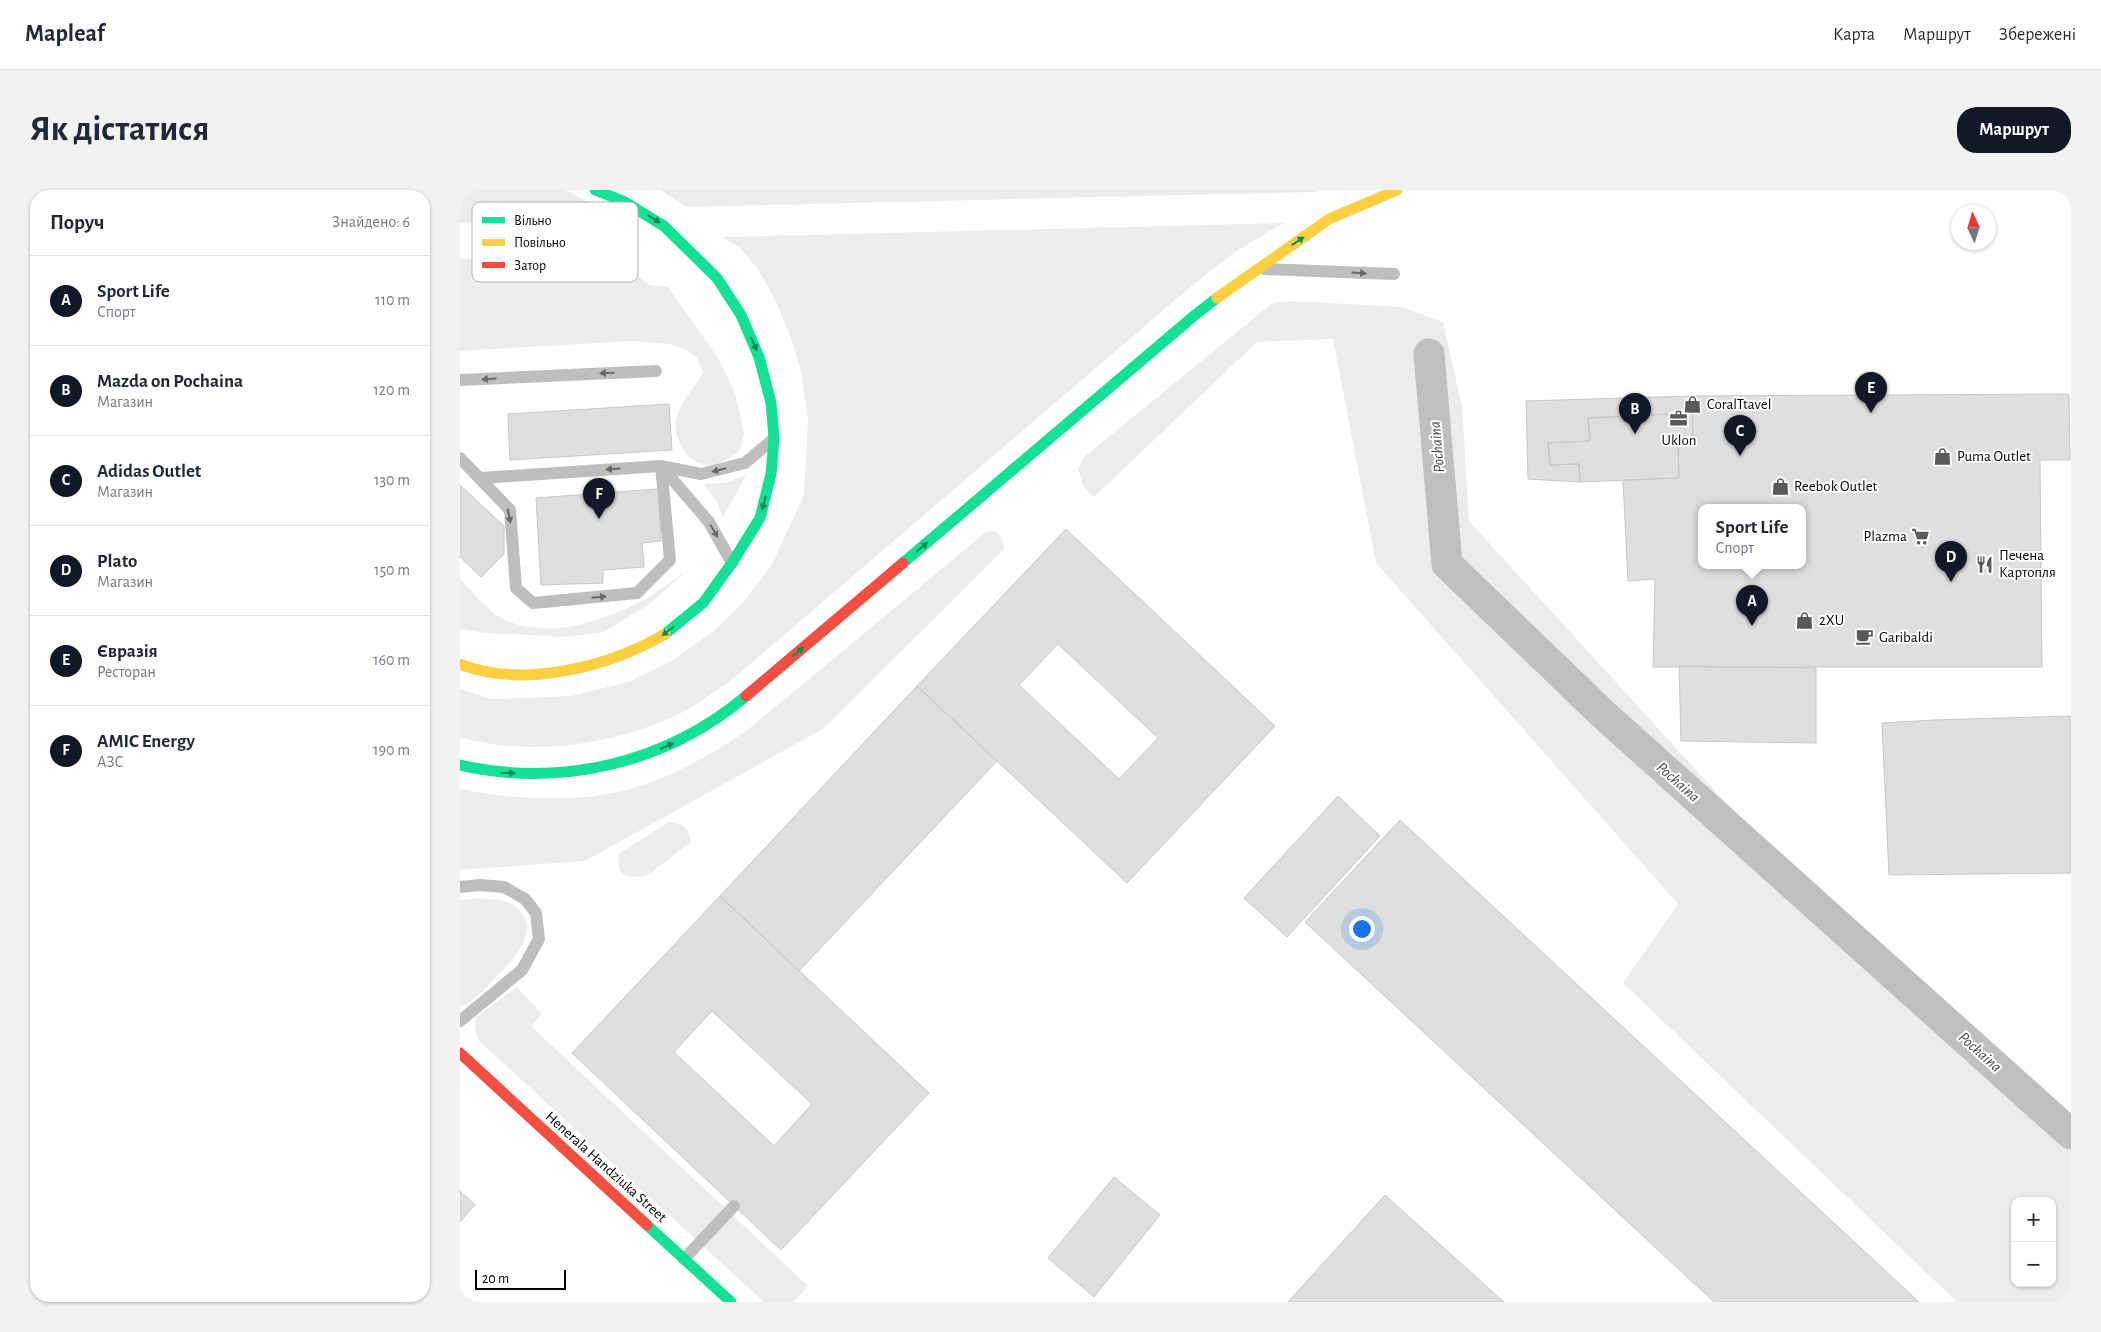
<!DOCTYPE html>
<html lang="uk">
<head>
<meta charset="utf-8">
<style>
  :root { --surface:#fff; --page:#f2f2f3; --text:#1f2937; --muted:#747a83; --line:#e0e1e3; --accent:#111827 }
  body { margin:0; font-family:"Alegreya Sans",sans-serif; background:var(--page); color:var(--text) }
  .controls { position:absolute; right:15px; bottom:15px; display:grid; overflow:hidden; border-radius:10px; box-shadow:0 1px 4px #0004 }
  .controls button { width:45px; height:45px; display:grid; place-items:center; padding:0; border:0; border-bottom:1px solid var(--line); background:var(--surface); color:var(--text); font:25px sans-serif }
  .compass { position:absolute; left:1491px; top:15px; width:45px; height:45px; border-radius:50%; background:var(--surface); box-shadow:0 1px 4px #0004; rotate:356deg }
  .scale { position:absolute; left:15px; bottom:12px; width:91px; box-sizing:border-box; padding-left:5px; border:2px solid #000; border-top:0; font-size:14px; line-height:18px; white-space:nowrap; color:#000; -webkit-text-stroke:4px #fff; paint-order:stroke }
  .you { position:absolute; left:901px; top:738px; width:18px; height:18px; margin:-12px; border:4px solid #fff; border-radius:50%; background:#1a73e8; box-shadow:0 0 0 8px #1a73e833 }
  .badge { display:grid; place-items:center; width:32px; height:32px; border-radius:50%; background:var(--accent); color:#fff; font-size:16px; font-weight:700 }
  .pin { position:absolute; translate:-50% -41px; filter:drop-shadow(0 1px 2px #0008) }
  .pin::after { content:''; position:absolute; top:26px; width:18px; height:15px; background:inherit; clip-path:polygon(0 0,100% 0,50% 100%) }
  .popup { position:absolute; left:1238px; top:314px; width:108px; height:65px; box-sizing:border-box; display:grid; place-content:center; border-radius:10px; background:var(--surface); filter:drop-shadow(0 1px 4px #0005); font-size:16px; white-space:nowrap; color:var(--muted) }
  .popup b { font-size:19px; color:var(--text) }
  .popup::after { content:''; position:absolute; left:50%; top:100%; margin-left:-10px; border:10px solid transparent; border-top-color:var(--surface) }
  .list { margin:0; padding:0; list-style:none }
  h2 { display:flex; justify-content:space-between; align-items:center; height:65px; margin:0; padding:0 20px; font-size:21px }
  h2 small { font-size:16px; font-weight:400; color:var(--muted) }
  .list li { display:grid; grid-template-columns:32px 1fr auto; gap:15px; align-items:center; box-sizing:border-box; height:90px; padding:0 20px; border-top:1px solid var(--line) }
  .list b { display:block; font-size:19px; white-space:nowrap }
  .list p { margin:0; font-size:16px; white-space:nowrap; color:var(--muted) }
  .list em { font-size:16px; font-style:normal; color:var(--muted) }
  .map { position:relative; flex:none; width:1611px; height:1112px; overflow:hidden; border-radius:20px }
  header { display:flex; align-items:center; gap:30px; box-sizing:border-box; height:70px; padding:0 25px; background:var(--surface); border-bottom:1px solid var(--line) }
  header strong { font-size:24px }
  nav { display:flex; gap:28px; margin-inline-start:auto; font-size:18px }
  .intro { display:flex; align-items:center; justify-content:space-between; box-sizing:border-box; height:120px; padding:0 30px }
  h1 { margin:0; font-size:35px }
  .button { padding:12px 22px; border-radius:20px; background:var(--accent); color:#fff; font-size:18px; font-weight:700 }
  main { display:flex; gap:30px; padding:0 30px }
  aside { flex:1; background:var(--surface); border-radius:20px; box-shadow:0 1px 4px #0004 }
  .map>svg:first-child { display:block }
  .green { fill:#ececec; fill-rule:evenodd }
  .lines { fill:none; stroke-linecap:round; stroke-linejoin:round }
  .canal { stroke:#bfbfbf; stroke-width:31 }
  .building { fill:#dfdfdf; stroke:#c7c7c7; fill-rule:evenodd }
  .lane { stroke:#bebebe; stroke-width:12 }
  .fast { stroke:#16e098; stroke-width:11 }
  .slow { stroke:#ffcf43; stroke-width:11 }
  .jam { stroke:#f24e42; stroke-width:11 }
  .oneway { fill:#0d865b }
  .oneway2 { fill:#686868 }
  .labels { text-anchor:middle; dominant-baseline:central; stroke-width:4; stroke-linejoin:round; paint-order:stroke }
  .poi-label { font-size:15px; fill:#000; stroke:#fff; text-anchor:start }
  .street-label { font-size:15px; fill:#000; stroke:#fff }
  .water-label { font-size:16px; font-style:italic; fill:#444; stroke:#fff }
  .key { fill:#fff; stroke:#b2b2b2; stroke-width:1 }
  .key-label { font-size:14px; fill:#000 }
</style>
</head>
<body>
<header>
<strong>Mapleaf</strong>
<nav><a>Карта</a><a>Маршрут</a><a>Збережені</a></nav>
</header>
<div class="intro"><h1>Як дістатися</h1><a class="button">Маршрут</a></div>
<main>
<aside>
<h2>Поруч<small>Знайдено: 6</small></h2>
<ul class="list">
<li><span class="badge">A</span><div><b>Sport Life</b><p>Спорт</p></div><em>110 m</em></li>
<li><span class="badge">B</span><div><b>Mazda on Pochaina</b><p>Магазин</p></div><em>120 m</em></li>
<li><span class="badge">C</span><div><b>Adidas Outlet</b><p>Магазин</p></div><em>130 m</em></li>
<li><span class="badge">D</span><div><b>Plato</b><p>Магазин</p></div><em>150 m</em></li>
<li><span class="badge">E</span><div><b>Євразія</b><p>Ресторан</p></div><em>160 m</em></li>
<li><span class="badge">F</span><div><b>AMIC Energy</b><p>АЗС</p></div><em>190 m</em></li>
</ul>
</aside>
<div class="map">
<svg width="1611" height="1112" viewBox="0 0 1611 1112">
  <rect width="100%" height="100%" fill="#fff"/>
  <path class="green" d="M0,0H105L149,23L0,33Z
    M200,0H860L854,2L226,17Z
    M824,33L775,62L734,94L268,493C253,502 239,514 223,522C167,550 100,562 38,555C25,553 12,550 0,548V499L32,509L111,506L168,492L215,469L255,440L286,409L311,376L344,305L348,231L342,185L331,148L317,114L298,79L280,58L262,47Z
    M143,60L190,95L207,96L258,168L275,203L284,243L280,261C271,267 256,277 245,275C226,271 213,248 216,230C219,213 235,197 243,183L237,168L225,159L209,154L172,151L0,161V69Z
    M829,111L942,117L983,132L1002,217L1009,331L1268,615L1611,927V1112H1497L1163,793L1218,714L916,373L873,149L797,152L634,307L624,298L618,279L624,267L805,119L813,113ZM1555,1011H1592V1093H1555Z
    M286,285L263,328L256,310L243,294L265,293Z
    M534,341C542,346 543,351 544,359L363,539L125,671L0,680V599C52,609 111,613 162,601C207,590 247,567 285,542L526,342Z
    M228,380L188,415L144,442L107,447L25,443L0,439V389C10,399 30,423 41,428C85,451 140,432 180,412C197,403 213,390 228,380Z
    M209,632C223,633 230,637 231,652L192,682L182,687L166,686L160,681L158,664Z
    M19,708C28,709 42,709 50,713C87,735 55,768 35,788C25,798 15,812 0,816V710Z
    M57,797L82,824L71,836L348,1096L333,1112H304L19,851L16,844L15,828Z"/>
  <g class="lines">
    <path class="canal" d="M969,164L987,374L1144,525L1611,944"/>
  </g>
  <path class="building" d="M1609,204L1610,270H1580L1582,477H1193L1195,389L1168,391L1163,290L1219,288L1218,253H1233L1232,206ZM1242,317H1342V375H1242Z
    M1232,206V223L1128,228L1130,251L1088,253L1090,275L1119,274L1120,292L1068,289L1066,211Z
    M209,214L212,260L50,270L48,224Z
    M1232,223L1233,253H1218L1219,288L1120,292L1119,274L1090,275L1088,253L1130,251L1128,228Z
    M0,295L44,336V364L21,387L0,367Z
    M198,299L201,351L182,353L184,377L143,380V393L81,395L76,308Z
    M606,339L815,536L667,693L457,496ZM598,454L698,548L659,589L559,495Z
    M1219,476L1356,478V553L1221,551Z
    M457,496L537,571L339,781L260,706Z
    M1611,526V683L1429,685L1422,533L1474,530Z
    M878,606L920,646L827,747L784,708Z
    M940,630L1459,1112H1254L845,732Z
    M260,706L469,903L321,1060L112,863ZM252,821L352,914L314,956L214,862Z
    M654,987L700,1025L634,1107L588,1068Z
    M0,1001L15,1015L0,1032Z
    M925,1005L1044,1112H828Z"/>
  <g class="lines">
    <path class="lane" d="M805,79L934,84
      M0,190L196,181
      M0,268L50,320L56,398L73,413L177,403L210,370L201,276
      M201,276L249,332L272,373
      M21,288L201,276L241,284L285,273L312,250
      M0,697L20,695L44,697L65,709L76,723L79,749L62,780L0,831
      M224,1069L274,1016"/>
    <path class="fast" d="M135,0L163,11L204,36L257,88L281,125L299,167L311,213L314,248L311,284L300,328L272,373L243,413L205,444
      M443,373L735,125L757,108
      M0,575C101,598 207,573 286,506
      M187,1035L271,1112"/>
    <path class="slow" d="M757,108L869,29L937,0
      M0,474C63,499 149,477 205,444"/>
    <path class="jam" d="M286,506L443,373
      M0,863L187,1035"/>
  </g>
  <defs><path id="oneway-solid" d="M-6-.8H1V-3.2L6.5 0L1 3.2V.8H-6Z" transform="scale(1.25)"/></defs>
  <g class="oneway">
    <use href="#oneway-solid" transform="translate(194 29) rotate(31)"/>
    <use href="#oneway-solid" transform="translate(838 51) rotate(-34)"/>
    <use href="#oneway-solid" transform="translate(294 154) rotate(66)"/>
    <use href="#oneway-solid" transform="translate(304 313) rotate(104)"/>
    <use href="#oneway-solid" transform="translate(462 357) rotate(-41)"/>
    <use href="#oneway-solid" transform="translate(208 441) rotate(143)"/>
    <use href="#oneway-solid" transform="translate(338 462) rotate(-40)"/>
    <use href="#oneway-solid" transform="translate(207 556) rotate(-24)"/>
    <use href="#oneway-solid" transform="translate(48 583)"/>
  </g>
  <g class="oneway2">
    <use href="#oneway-solid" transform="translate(899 83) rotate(3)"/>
    <use href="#oneway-solid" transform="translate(147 183) rotate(178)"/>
    <use href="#oneway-solid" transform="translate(29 189) rotate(177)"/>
    <use href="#oneway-solid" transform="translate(153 279) rotate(176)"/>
    <use href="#oneway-solid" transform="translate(259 280) rotate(166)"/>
    <use href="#oneway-solid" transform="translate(49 326) rotate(79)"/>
    <use href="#oneway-solid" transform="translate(254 341) rotate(60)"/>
    <use href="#oneway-solid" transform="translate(139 407) rotate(-5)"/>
  </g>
  <defs>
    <symbol id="shop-bare" viewBox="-9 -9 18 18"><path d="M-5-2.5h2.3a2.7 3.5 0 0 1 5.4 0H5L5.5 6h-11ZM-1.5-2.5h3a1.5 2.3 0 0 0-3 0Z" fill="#595959" stroke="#fff" stroke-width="2.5" paint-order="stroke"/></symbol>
    <symbol id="office-bare" viewBox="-9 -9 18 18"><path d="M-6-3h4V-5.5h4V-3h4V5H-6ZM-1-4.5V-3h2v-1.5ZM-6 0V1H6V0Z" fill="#595959" stroke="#fff" stroke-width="2.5" paint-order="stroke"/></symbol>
    <symbol id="supermarket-bare" viewBox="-9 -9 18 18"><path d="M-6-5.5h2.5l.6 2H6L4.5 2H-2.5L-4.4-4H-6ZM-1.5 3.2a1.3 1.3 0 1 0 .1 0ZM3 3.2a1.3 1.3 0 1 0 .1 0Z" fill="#595959" stroke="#fff" stroke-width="2.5" paint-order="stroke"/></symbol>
    <symbol id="restaurant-bare" viewBox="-9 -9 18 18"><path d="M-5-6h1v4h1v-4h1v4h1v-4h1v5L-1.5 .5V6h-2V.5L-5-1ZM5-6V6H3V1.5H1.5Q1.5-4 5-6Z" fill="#595959" stroke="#fff" stroke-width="2.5" paint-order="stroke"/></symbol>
    <symbol id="cafe-bare" viewBox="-9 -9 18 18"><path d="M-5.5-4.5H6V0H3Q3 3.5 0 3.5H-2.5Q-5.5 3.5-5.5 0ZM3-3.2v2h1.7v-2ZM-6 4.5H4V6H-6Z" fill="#595959" stroke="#fff" stroke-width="2.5" paint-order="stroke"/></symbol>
  </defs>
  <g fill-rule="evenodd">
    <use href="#shop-bare" x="1220" y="202" width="25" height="25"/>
    <use href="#office-bare" x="1206" y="216" width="25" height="25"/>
    <use href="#shop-bare" x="1470" y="254" width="25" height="25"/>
    <use href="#shop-bare" x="1308" y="284" width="25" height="25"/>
    <use href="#supermarket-bare" x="1448" y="334" width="25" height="25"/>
    <use href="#restaurant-bare" x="1512" y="362" width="25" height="25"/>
    <use href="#shop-bare" x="1332" y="418" width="25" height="25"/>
    <use href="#cafe-bare" x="1392" y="434" width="25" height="25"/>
  </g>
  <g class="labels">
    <g class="poi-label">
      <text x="1247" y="214">CoralTtavel</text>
      <text x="1219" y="250" text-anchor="middle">Uklon</text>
      <text x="1497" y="266">Puma Outlet</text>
      <text x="1334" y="296">Reebok Outlet</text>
      <text x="1447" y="346" text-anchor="end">Plazma</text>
      <text x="1539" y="365">Печена<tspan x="1539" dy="17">Картопля</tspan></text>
      <text x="1359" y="430">2XU</text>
      <text x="1419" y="447">Garibaldi</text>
    </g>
    <g class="street-label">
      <text transform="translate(146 977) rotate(42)">Henerala Handziuka Street</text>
    </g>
    <g class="water-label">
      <text transform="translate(977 257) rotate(-95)">Pochaina</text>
      <text transform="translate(1218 592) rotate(42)">Pochaina</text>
      <text transform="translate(1520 862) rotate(42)">Pochaina</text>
    </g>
  </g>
  <rect x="12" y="12" width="166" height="80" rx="8" class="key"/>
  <rect x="22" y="27" width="23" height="6" fill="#16e098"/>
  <rect x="22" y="49" width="23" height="7" fill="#ffcf43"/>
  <rect x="22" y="72" width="23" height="6" fill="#f24e42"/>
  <g class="key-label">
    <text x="54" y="35">Вільно</text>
    <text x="54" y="57">Повільно</text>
    <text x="54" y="80">Затор</text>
  </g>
</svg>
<div class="controls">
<button>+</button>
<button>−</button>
</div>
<svg class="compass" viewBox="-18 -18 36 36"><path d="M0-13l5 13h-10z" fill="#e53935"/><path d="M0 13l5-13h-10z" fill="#747a83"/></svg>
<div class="scale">20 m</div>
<div class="you"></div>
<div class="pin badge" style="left:1292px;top:436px">A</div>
<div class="popup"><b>Sport Life</b>Спорт</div>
<div class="pin badge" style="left:1175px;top:244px">B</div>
<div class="pin badge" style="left:1280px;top:266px">C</div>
<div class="pin badge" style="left:1491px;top:392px">D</div>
<div class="pin badge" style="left:1411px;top:223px">E</div>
<div class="pin badge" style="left:139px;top:329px">F</div>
</div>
</main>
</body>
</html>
